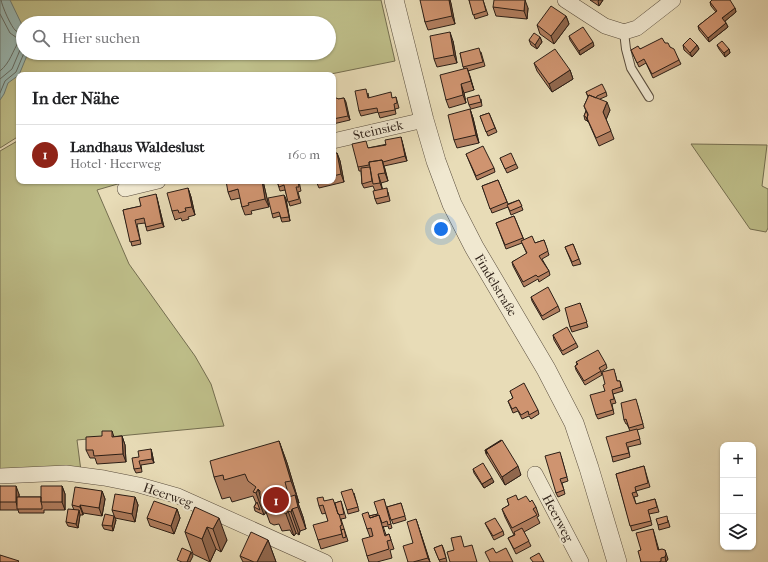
<!DOCTYPE html>
<html lang="de">
<head>
<meta charset="utf-8">
<style>
  :root { --surface:#fff; --page:#f6f6f6; --text:#202124; --muted:#757577; --line:#e0e0e0; --accent:#8f2418 }
  body { margin:0; font-family:"IM FELL French Canon",serif; background:var(--page); color:var(--text) }
  .controls { position:absolute; right:12px; bottom:12px; display:grid; overflow:hidden; border-radius:8px; box-shadow:0 1px 3px #0004 }
  .controls button { width:36px; height:36px; display:grid; place-items:center; padding:0; border:0; border-bottom:1px solid var(--line); background:var(--surface); color:var(--text); font:20px sans-serif }
  .you { position:absolute; left:441px; top:229px; width:14px; height:14px; margin:-10px; border:3px solid #fff; border-radius:50%; background:#1a73e8; box-shadow:0 0 0 6px #1a73e833 }
  .badge { display:grid; place-items:center; width:26px; height:26px; border-radius:50%; background:var(--accent); color:#fff; font-size:13px; font-weight:700 }
  .pin { position:absolute; translate:-50% -50%; border:2px solid #fff; box-shadow:0 1px 4px #0006 }
  .list { margin:0; padding:0; list-style:none }
  h2 { display:flex; justify-content:space-between; align-items:center; height:52px; margin:0; padding:0 16px; font-size:17px }
  h2 small { font-size:13px; font-weight:400; color:var(--muted) }
  .list li { display:grid; grid-template-columns:26px 1fr auto; gap:12px; align-items:center; box-sizing:border-box; height:60px; padding:0 16px; border-top:1px solid var(--line) }
  .list b { display:block; font-size:15px; white-space:nowrap }
  .list p { margin:0; font-size:13px; white-space:nowrap; color:var(--muted) }
  .list em { font-size:13px; font-style:normal; color:var(--muted) }
  .icon { flex:none; width:22px; height:22px; fill:none; stroke:currentColor; stroke-width:2; stroke-linecap:round; stroke-linejoin:round }
  .map { position:relative; flex:none; width:768px; height:562px; overflow:hidden }
  .search { position:absolute; background:var(--surface); box-shadow:0 1px 3px #0004; left:16px; top:16px; width:320px; height:44px; display:flex; align-items:center; gap:10px; box-sizing:border-box; padding:0 14px; border-radius:22px; color:var(--muted); font-size:15px }
  .panel { position:absolute; background:var(--surface); box-shadow:0 1px 3px #0004; left:16px; top:72px; width:320px; height:112px; border-radius:8px }
  .map>svg:first-child { display:block }
  .green { fill:#bebe89; stroke:#746e50; fill-rule:evenodd }
  .water { fill:#99bab6; stroke:#6d7c76 }
  .lines { fill:none; stroke-linecap:round; stroke-linejoin:round }
  .shore { stroke:#626c66; stroke-width:1 }
  .service-casing { stroke:#5a4e3e; stroke-width:10 }
  .minor-casing { stroke:#5a4e3e; stroke-width:16 }
  .tertiary-casing { stroke:#5a4e3e; stroke-width:20 }
  .service { stroke:#f0e8d0; stroke-width:8 }
  .minor { stroke:#f0e8d0; stroke-width:15 }
  .tertiary { stroke:#f0e8d0; stroke-width:19 }
  .wall { fill:#b27f60; stroke:#2b1e16 }
  .shaded-wall { fill:#91684e; stroke:#2b1e16 }
  .building { fill:#cf9470; stroke:#2b1e16 }
  .labels { text-anchor:middle; dominant-baseline:central; stroke-width:4; stroke-linejoin:round; paint-order:stroke }
  .street-label { font-size:13px; fill:#2b1e16; stroke:#f0e8d0 }
</style>
</head>
<body>
<div class="map">
<svg width="768" height="562" viewBox="0 0 768 562">
  <rect width="100%" height="100%" fill="#e8dcb7"/>
  <filter id="stains"><feTurbulence type="fractalNoise" baseFrequency=".005" numOctaves="4"/><feColorMatrix values="0 0 0 0 .2 0 0 0 0 .09 0 0 0 0 .02 0 0 0 .5 -.17"/></filter>
  <radialGradient id="worn" r=".72"><stop offset=".6" stop-color="#630" stop-opacity="0"/><stop offset="1" stop-color="#630" stop-opacity=".3"/></radialGradient>
  <path class="green" d="M0,0H381L395,61L326,75H19V136L0,148ZM23,23H329V53H23Z
    M19,140V181H128L97,190L129,264L195,356L211,384L224,426L77,440L81,471L0,476V151Z
    M691,144L767,145L762,186L768,189V228L766,232L750,229Z"/>
  <path class="water" d="M0,0H10L23,27V53H28L19,75L8,83L4,94L0,100Z"/>
  <g class="lines">
    <path class="shore" d="M1,0C2,6 11,27 16,31C19,32 20,32 23,32
      M0,14L10,33L20,40C12,51 11,62 0,71
      M0,79L12,69L20,50L23,46
      M0,93L5,81L16,72L24,53"/>
    <defs>
      <path id="service" d="M624,32L626,49L631,68L649,97"/>
      <path id="minor" d="M565,0L605,26L624,32L637,28L673,0
        M333,141L424,120
        M125,189L158,181
        M535,474L581,562
        M0,476L66,473L104,478L139,485L178,496L325,562"/>
      <path id="tertiary" d="M394,0L424,120L436,161L452,204L474,247L546,369L574,423L589,468L617,562"/>
    </defs>
    <use href="#service" class="service-casing"/>
    <use href="#minor" class="minor-casing"/>
    <use href="#tertiary" class="tertiary-casing"/>
    <use href="#service" class="service"/>
    <use href="#minor" class="minor"/>
    <use href="#tertiary" class="tertiary"/>
  </g>
  <path class="wall" d="M422,0H450L455,24L428,30L425,22Z
    M469,0H483L488,15L475,19Z
    M590,0H603L599,6Z
    M710,2L735,8L736,12L725,21L728,27L709,42L699,30L698,26L716,12L711,6Z
    M493,7L528,8L527,19L496,16Z
    M566,16L569,24L554,44L540,34L537,25Z
    M569,36L594,46L580,55L570,40Z
    M540,37L542,42L537,49L531,45L529,40Z
    M453,41L457,63L437,67L434,59Z
    M665,43L670,47L679,60L681,64L653,78L646,63L639,67L631,50L640,49Z
    M683,45H697L699,49L692,57L684,50Z
    M717,45L729,49L730,53L725,57L719,49Z
    M481,52L485,66L468,71L474,90L464,93L466,103L449,108L446,100L464,69L460,53Z
    M534,63L570,70L573,79L552,92L537,71Z
    M586,92H606L607,96L600,99L610,110L606,119L614,139L599,146L588,121L585,120L584,116L586,111L584,106L588,97Z
    M368,93L369,98H393L396,97L399,108L395,109L396,114L380,118L378,112L361,116L359,111Z
    M344,98L350,120L333,124V99H338Z
    M481,99L482,106L471,109L469,105Z
    M470,109L473,118L479,143L457,148L454,140Z
    M489,113L497,132L488,136L480,116Z
    M402,141L407,161L384,166L388,181L381,183L382,189L388,192L390,201L377,204L375,199V191L373,186L364,188L362,184L361,171H359L358,167L367,145L368,148Z
    M337,153L340,161L344,182L319,188L316,181H333V154Z
    M466,154L494,168L495,172L477,180Z
    M500,158L516,164L518,168L507,173Z
    M498,180L508,204L519,200L523,210L511,215L508,207L492,213L482,186Z
    M263,181L269,207L251,211L252,214L245,215L242,207L240,198L231,200L228,192Z
    M277,181H299L301,191L298,192L301,203L290,206L285,190L280,191Z
    M188,188L191,197L195,215L188,217L189,219L182,221L181,218L175,220L172,211Z
    M284,195L286,199L290,221L282,222L280,216L273,218L272,214Z
    M157,198L164,227L147,231L145,223L137,224L141,244L132,246L123,210L141,206Z
    M514,216L524,240L535,243L544,240L549,255L542,259L549,271L550,275L539,282L538,279L524,287L513,266L512,262L527,254L522,243L506,249L496,223Z
    M573,244L581,264L573,266L565,247Z
    M531,297L558,306L560,311L543,320L532,301Z
    M580,303L588,327L572,332L570,327Z
    M553,335L576,343L578,347L563,355L554,340Z
    M576,362L606,364L607,368L601,372L602,375L585,385L576,370L575,366L577,364Z
    M615,373L617,381H620L623,391L613,394L616,403L612,404L614,414L598,419L596,415L605,391V384Z
    M510,391L538,410L539,414L531,419L529,416L522,419L518,411L513,413L508,401L513,398Z
    M637,403L644,428L637,430L641,444L628,447L630,457L613,462L612,457L630,431L627,424H626L624,420Z
    M112,431L114,437L122,436L125,445L126,462L97,464L95,458H90L86,450L102,436Z
    M279,441L287,463L299,503H298L303,517L306,529L300,531L299,535L296,533L294,536L292,534L290,530L282,531L279,524L274,525L270,523L266,512L264,515L255,511L254,507L256,503L253,496L232,502L230,497L222,499L214,477Z
    M151,449L152,453L154,463L141,465L142,472L136,473L134,469L139,457Z
    M485,450L521,475L505,485L486,454Z
    M561,456L568,481L562,483L565,494L558,497L556,493Z
    M644,466L650,487L636,491L638,496L634,497L636,504L655,499L659,512L649,514L652,525L632,531L616,474Z
    M473,469L494,482L484,488L474,473Z
    M0,486L19,494V497H41L62,486L65,494V510H44V513H19L18,510H0Z
    M102,491L105,499L102,516L83,513V515H80L78,528L68,526L66,522L74,510L72,505Z
    M354,493L359,511L348,514L347,510Z
    M135,497L138,505L135,522L115,518L112,510Z
    M384,499L392,528L389,529L388,526L383,527V526L386,535L389,534L394,549L390,550L392,558L377,562H369L367,556L370,537L367,529L369,516L378,514Z
    M507,499L518,500L530,502L536,507L539,516L537,517L540,523L524,532L531,546L516,554L508,538L514,535L505,517L502,509L509,505Z
    M324,501L335,503L341,501L346,518L341,519L348,541L321,549L318,540L328,521L326,513L322,514L319,506Z
    M401,503L406,520L393,524L387,507Z
    M195,507L227,540L221,552L216,549L210,562L193,554L185,532Z
    M177,509L180,518L174,534L150,526L147,518Z
    M116,520L113,531L104,529L102,525Z
    M668,520L670,527L659,530L658,525Z
    M485,523L503,531L504,535L494,540L487,527Z
    M419,528L430,562H408L413,543Z
    M653,529L659,550L668,559L666,562H641V550Z
    M268,540L276,562H243L240,556Z
    M442,545L444,550L447,562H440L434,548Z"/>
  <path class="shaded-wall" d="M449,0H450L451,3L455,24L452,16Z
    M525,0L528,8L527,19L524,11Z
    M599,0H603L599,6L598,1Z
    M735,8L736,12L724,22L722,18Z
    M566,16L569,24L554,44L551,36Z
    M726,23L728,27L709,42L708,38Z
    M450,32L453,41L457,63L454,55Z
    M540,37L542,42L537,49L535,45Z
    M593,42L594,46L580,55L579,51Z
    M697,45L699,49L692,57L690,53Z
    M729,49L730,53L725,57L724,53Z
    M467,68L470,76L474,90L471,81Z
    M570,70L573,79L552,92L549,84Z
    M461,84L464,93L466,103L463,95Z
    M344,98L346,102L350,120L348,116Z
    M607,102L610,110L606,120L603,112Z
    M470,109L473,118L479,143L476,135Z
    M401,137L407,161L405,156Z
    M337,153L340,161L344,182L341,174Z
    M382,160L385,169L388,181L385,173Z
    M378,174L381,183L383,191L380,183Z
    M262,181H263L269,207L265,199Z
    M188,188L191,197L195,215L192,207Z
    M156,194L157,198L164,227L162,223Z
    M284,195L286,199L290,221L289,217Z
    M122,436L125,445L126,462L123,454Z
    M279,441L287,463L299,503L291,481Z
    M151,449L152,453L154,463L152,459Z
    M518,466L521,475L505,485L502,477Z
    M492,478L494,482L484,488L482,484Z
    M16,486L19,494V509H18L16,502Z
    M62,486L65,494V510L62,502Z
    M258,489L266,512L264,515L256,493Z
    M102,491L105,499L102,516L99,508Z
    M295,495L303,517L306,529L298,507Z
    M135,497L138,505L135,522L132,514Z
    M80,505L83,513V515L80,507Z
    M177,509L180,518L174,534L171,526Z
    M292,509L300,531L299,535L291,512Z
    M79,510L80,515L78,528L76,524Z
    M288,511L296,533L294,536L286,514Z
    M114,516L116,520L113,531L112,526Z
    M219,518L227,540L221,552L213,529Z
    M416,519L419,528L430,562L428,558Z
    M207,527L216,549L210,562L202,539Z
    M268,540L276,562H257Z
    M665,550L668,559L666,562L665,557Z
    M191,552L193,556L190,562H187Z"/>
  <path class="building" d="M420,0H449L452,16L425,22Z
    M469,0H483L486,11L473,15Z
    M494,0H525L524,11L493,7Z
    M712,0H730L735,8L722,18L726,23L708,38L698,26L717,11L710,2Z
    M551,6L566,16L551,36L537,25Z
    M583,27L593,42L579,51L569,36Z
    M450,32L454,55L434,59L430,36Z
    M534,33L540,37L535,45L529,40Z
    M662,38L665,43H668L670,47L674,49L679,60L652,74L644,59L637,63L631,50L638,46L640,49Z
    M690,38L697,45L690,53L683,45Z
    M722,41L729,49L724,53L717,45Z
    M479,48L483,62L463,67L460,53Z
    M555,49L570,70L549,84L534,63Z
    M467,68L471,81L461,84L463,95L446,100L440,75Z
    M602,84L606,92L597,96L596,98L589,95L588,96L586,92Z
    M366,89L368,98L391,92L392,98L396,97L397,103L394,104L395,110L378,113L377,108L359,111L355,91Z
    M479,95L481,102L469,105L467,98Z
    M589,95L607,102L603,112L611,131L596,138L587,118L588,114L584,106Z
    M337,98L338,99L344,98L348,116L333,119V99Z
    M470,109L476,135L454,140L448,115Z
    M586,111L588,115L587,118L588,122L586,117L584,116Z
    M489,113L495,128L486,132L480,116Z
    M401,137L405,156L383,162L382,160L369,162V165L358,167L352,144L366,141L368,148L386,145L385,140Z
    M483,146L494,168L476,176L466,154Z
    M337,153L341,174L333,176V154Z
    M511,153L516,164L505,169L500,158Z
    M382,160L385,173L378,174L380,183L373,184L369,162Z
    M370,167L372,181L362,184L361,168Z
    M498,180L507,202L490,209L482,186Z
    M226,181H262L265,199L248,203L249,205L242,207L238,189L228,192Z
    M277,181H298L299,187H296L299,199L288,202L284,185L279,187Z
    M188,188L192,207L185,208L186,211L179,213L178,210L172,211L167,193Z
    M387,188L388,196L375,199L373,191Z
    M156,194L162,223L146,227L144,218L135,220L140,240L130,242L123,210L141,206L139,198Z
    M284,195L289,217L281,218L279,212L272,214L268,198Z
    M519,200L522,206L510,211L507,205Z
    M514,216L523,238L505,245L496,223Z
    M532,236L535,243L544,240L548,251L539,256L549,271L538,277L536,275L523,282L512,262L527,253L521,241Z
    M573,244L579,259L572,262L565,247Z
    M548,287L558,306L542,316L531,297Z
    M580,303L587,322L570,327L565,308Z
    M567,327L576,343L562,351L553,335Z
    M598,350L606,364L599,368L601,371L584,381L575,366L578,364L576,362Z
    M614,369L617,381H620L621,387L612,390L614,399L610,400L613,410L596,415L590,395L605,391L603,385L605,384L602,372Z
    M524,383L538,410L529,415L528,411L521,415L516,407L512,409L508,401L513,398L510,391Z
    M636,399L643,424L629,428L626,419L624,420L621,403Z
    M637,429L640,439L626,443L629,453L612,457L606,437Z
    M102,431H112V437L122,436L123,454L94,456L93,450H86V437L102,436Z
    M501,440V441L486,450L487,454L485,450Z
    M502,440L518,466L502,477L486,450Z
    M279,441L291,481L285,482L289,497L295,495L298,507L292,509L291,512L288,511L286,514L283,512L282,508L274,509L271,502L266,503L262,501L260,496V491L258,489L256,493L253,492L256,487L248,481L245,474L224,480L223,475L214,477L210,461Z
    M151,449L152,459L139,461L141,468L134,469L132,458L139,457L138,451Z
    M560,452L567,477L560,479L564,490L556,493L545,456Z
    M483,463L492,478L482,484L473,469Z
    M644,466L648,483L635,487L636,492L632,493L636,504L655,499L657,507L648,510L651,521L630,526L616,474Z
    M0,486H16V502H0Z
    M41,486H62V502H41Z
    M75,487L102,491L99,508L80,505V507L72,505Z
    M352,489L358,507L347,510L341,492Z
    M115,494L135,497L132,514L112,510Z
    M516,495L518,500L526,496L530,502L532,500L536,507L533,509L537,515L512,528L502,509L509,505L507,499Z
    M17,497H41V502L42,506V509H17Z
    M323,497L324,501L333,499L338,514H339L342,525L340,526L342,534L318,540L313,525L328,521L323,505L319,506L317,498Z
    M384,499L391,524L388,525L387,521L382,523L379,515L370,518L369,516L378,514L374,502Z
    M154,501L177,509L171,526L147,518Z
    M341,501L344,514L339,515V514H338L335,503Z
    M257,502L260,510L254,507Z
    M401,503L405,516L391,520L387,507Z
    M195,507L219,518L213,529L207,527L202,539L185,532Z
    M68,509L79,510L76,524L66,522Z
    M368,512L370,518L379,515L385,536L389,534L391,540L387,541L389,549L367,556L362,539L373,536L371,528L367,529L362,514Z
    M105,514L114,516L112,526L102,525Z
    M667,516L668,522L658,525L656,519Z
    M495,518L503,531L493,536L485,523Z
    M416,519L428,558L413,562H408L403,546L413,543L407,522Z
    M522,528L529,541L514,549L508,538L515,535L514,532Z
    M344,529L346,537L343,538L341,530Z
    M653,529L658,550L662,549L665,550L666,554L665,557L661,558V561L659,562H641L638,551L641,550L636,533Z
    M251,532L268,540L257,562H254L240,556Z
    M461,536L464,547L472,545L477,562H450L447,552L454,550L451,538Z
    M442,545L446,558L439,560L434,548Z
    M182,548L191,552L187,562H182L177,560Z
    M493,548L496,553L506,548L513,562H490L485,552Z
    M539,553L544,562H533L530,558Z
    M0,555L19,561L18,562H0Z"/>
  <g class="labels">
    <g class="street-label">
      <text transform="translate(378 130) rotate(-13)">Steinsiek</text>
      <text transform="translate(496 285) rotate(59)">Findelstraße</text>
      <text transform="translate(168 495) rotate(19)">Heerweg</text>
      <text transform="translate(558 518) rotate(62)">Heerweg</text>
    </g>
  </g>
  <rect width="100%" height="100%" filter="url(#stains)"/>
  <rect width="100%" height="100%" fill="url(#worn)"/>
</svg>
<div class="controls">
<button>+</button>
<button>−</button>
<button><svg class="icon" aria-label="layers" viewBox="0 0 24 24"><path d="M12 4l9 5-9 5-9-5zM3 14l9 5 9-5"/></svg></button>
</div>
<div class="you"></div>
<div class="pin badge" style="left:276px;top:500px">1</div>
<div class="search"><svg class="icon" aria-label="search" viewBox="0 0 24 24"><circle cx="10" cy="10" r="6"/><path d="M15 15l6 6"/></svg>Hier suchen</div>
<section class="panel">
<h2>In der Nähe<small></small></h2>
<ul class="list">
<li><span class="badge">1</span><div><b>Landhaus Waldeslust</b><p>Hotel · Heerweg</p></div><em>160 m</em></li>
</ul>
</section>
</div>
</body>
</html>
